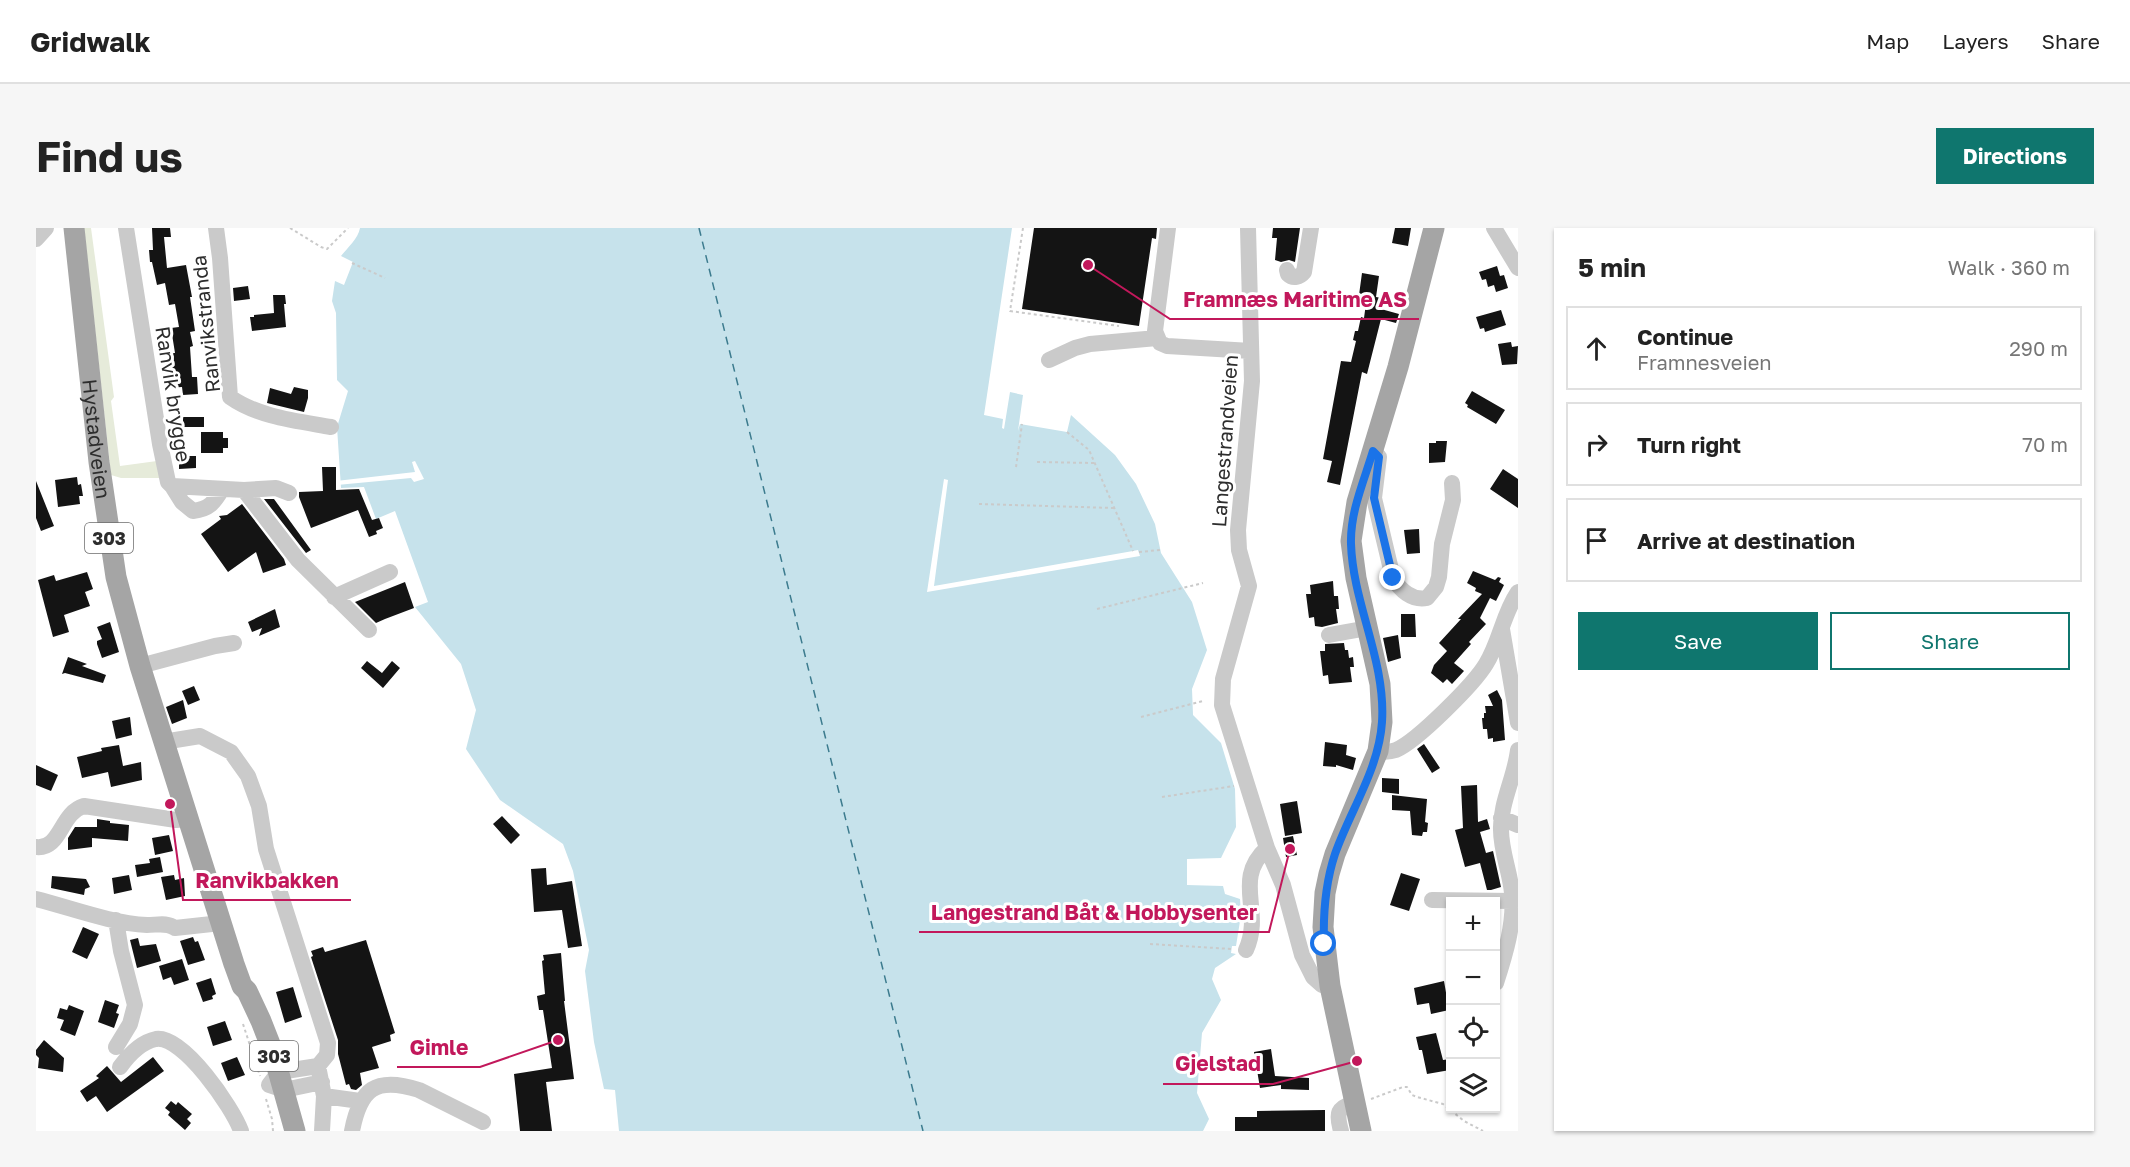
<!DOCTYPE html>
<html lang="en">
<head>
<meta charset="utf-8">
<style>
  :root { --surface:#fff; --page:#f6f6f6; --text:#222; --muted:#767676; --line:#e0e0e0; --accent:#0f766e }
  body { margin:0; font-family:"Golos Text",sans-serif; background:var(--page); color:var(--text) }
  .controls { position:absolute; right:18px; bottom:18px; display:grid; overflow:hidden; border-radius:0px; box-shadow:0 2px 4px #0004 }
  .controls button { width:54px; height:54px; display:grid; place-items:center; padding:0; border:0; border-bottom:2px solid var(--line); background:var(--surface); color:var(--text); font:30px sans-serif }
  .stop { position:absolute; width:18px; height:18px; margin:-14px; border:4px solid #1a73e8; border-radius:50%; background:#fff }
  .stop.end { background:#1a73e8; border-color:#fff; box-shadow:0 2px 6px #0008 }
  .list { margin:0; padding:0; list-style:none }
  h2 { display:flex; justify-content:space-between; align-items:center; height:78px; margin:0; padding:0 24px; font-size:26px }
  h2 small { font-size:20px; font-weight:400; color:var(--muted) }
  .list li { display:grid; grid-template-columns:39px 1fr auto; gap:18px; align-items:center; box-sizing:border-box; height:84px; margin:0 12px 12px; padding:0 12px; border:2px solid var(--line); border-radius:0px }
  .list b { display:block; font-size:22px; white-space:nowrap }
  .list p { margin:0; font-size:20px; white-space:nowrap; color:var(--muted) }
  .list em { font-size:20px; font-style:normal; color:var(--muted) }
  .actions { display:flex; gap:12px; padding:18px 24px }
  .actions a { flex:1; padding:14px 0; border:2px solid var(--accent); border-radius:0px; text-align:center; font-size:21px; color:var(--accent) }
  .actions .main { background:var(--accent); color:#fff }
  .icon { flex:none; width:33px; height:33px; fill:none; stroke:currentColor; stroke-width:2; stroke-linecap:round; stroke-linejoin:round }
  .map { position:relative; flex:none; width:1482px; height:903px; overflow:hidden; border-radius:0px }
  header { display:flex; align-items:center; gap:36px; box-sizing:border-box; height:84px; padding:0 30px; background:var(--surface); border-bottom:2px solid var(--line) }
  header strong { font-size:28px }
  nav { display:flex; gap:33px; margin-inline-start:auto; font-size:21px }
  .intro { display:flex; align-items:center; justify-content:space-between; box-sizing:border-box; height:144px; padding:0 36px }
  h1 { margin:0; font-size:42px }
  .button { padding:15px 27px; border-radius:0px; background:var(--accent); color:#fff; font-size:21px; font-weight:700 }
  main { display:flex; gap:36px; padding:0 36px }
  aside { flex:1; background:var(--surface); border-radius:0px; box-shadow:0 2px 4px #0004 }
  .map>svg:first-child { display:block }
  .green { fill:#e6ebda }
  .water { fill:#c6e2eb }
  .pier { fill:#fff }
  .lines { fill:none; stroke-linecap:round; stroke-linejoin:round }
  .ferry { stroke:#3c7b8e; stroke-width:1.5; stroke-dasharray:8 6; stroke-linecap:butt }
  .building { fill:#141414 }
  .path { stroke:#cacaca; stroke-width:2; stroke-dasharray:3 3; stroke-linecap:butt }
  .minor { stroke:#cacaca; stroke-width:16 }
  .major { stroke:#a5a5a5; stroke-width:21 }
  .route { stroke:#1a73e8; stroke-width:8 }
  .labels { text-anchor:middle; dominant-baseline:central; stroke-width:6; stroke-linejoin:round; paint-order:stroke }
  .shield { fill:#fff; stroke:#6c6c6c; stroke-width:1.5 }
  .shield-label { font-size:18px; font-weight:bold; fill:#2d2d2d }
  .street-label { font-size:20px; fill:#2d2d2d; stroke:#fff }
  .leader { fill:none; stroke:#c2185b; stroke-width:2 }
  .callout-dot { fill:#c2185b; stroke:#fff; stroke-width:2 }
  .callout-label { font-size:21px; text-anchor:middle; font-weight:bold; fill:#c2185b; stroke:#fff; stroke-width:6; stroke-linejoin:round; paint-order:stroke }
</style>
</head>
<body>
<header>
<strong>Gridwalk</strong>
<nav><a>Map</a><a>Layers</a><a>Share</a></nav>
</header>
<div class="intro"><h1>Find us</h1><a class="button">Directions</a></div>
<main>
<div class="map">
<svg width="1482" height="903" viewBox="0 0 1482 903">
  <rect width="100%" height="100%" fill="#fff"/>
  <path class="green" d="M48,0H55L78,169L75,173L84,238L121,233L124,250H85L75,247Z"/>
  <path class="water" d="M324,0H976L948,187L967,191L966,200L968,201L974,164L987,167L982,203L984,196L1031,204L1035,187L1079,227L1100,256L1119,296L1125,325L1156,374L1171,422L1156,461L1157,487L1185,515L1199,561L1200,599L1185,630L1151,631V657L1187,658L1189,666L1204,671L1205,687L1200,718H1196L1195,725L1200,726L1179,740L1176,751L1185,772L1166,805L1161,865L1173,891L1167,903H583L579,862L568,861L558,814L549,743L553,722L537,643L527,616L464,572L430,521L440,482L425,436L379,379L392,374L359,283L340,291L328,259L305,260L301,199L312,163L301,152L300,85L296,73L299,53L308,57L317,34L305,28C312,19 322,11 324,0Z"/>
  <path class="pier" d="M379,233L388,251L378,254L375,250L301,257L300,253L379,244L376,234Z
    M908,251L912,252L898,358L1097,323L1102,322L1104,328L891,364Z"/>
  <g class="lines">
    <path class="ferry" d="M663,0L887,903"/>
  </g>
  <path class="building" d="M116,0H134L135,9H128L131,40L150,37L156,69H154L159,103L154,104L157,118L154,119L156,149H161L162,166L147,167L146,159L130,160V136H135L134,125H139L135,100L143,99L139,76L133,77L129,55L121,57L116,34H114L113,22H117Z
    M998,0H1121L1120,11L1116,10L1103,98L986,81Z
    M1237,0H1264L1259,34L1253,32L1245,34L1239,32L1241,10H1236Z
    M1359,0H1375L1372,18L1356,15Z
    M1461,38L1464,48L1468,47L1472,60L1460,64L1458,57L1452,59L1450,51L1446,52L1443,44Z
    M1326,45L1343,48L1340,69L1346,70L1345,81L1363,86L1360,95L1345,91L1331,146L1326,144L1304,257L1291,254L1296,233L1287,231L1305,133L1315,134L1320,113L1317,112L1319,103H1322L1325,89L1328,90L1331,68L1323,67Z
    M212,58L214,71L198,73L197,60Z
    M237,67H249L250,76H248L250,99L216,103L214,89H218V87L238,85Z
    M1465,82L1470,97L1449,104L1448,100L1444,101L1440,89Z
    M1475,114L1476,119L1482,118L1481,136L1466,137L1462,116Z
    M258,159L272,162V170L268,184L231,175L234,160L255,166Z
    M1436,163L1469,182L1460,196L1431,179L1432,177L1429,175Z
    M147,189H168V199H147Z
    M165,204H187V210H192V220H187V225H165Z
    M1400,213H1411L1409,234L1393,235V215H1400Z
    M143,228H160V240L143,241Z
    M286,239H300V262L323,261L336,292L343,290L347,300L340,303L341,306L333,309L322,282L275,300L263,269V264L287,263Z
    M1467,241L1482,251V280L1454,261Z
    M41,249L42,257L45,256L47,268H43L44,276L22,279L19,252Z
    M0,253L18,298L5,303L0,290Z
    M228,271H238L275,322L270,325Z
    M206,276L248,331L250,337L227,345L220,324L192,344L165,306L185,291L183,288L191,287Z
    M1383,301L1384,325L1371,326L1368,302Z
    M1437,343L1459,352L1462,349L1465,350L1463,354L1468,357L1460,373L1454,370L1444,390L1450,396L1433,414L1435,416L1418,435L1428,443L1416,456L1411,451L1407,455L1395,445L1398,437L1411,423L1403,415L1425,391H1422L1446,366L1439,363L1440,360L1431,355Z
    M51,344L57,361L49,364L54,378L28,387L33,404L17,409L2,352L18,347L20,353Z
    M1297,353L1298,368H1302L1303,381H1300L1302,395L1286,399L1279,398L1278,389L1273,390L1270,366H1275L1274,357Z
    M369,354L378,380L349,391L340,395L319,374Z
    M239,381L244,399L223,408L226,400L216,404L212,394Z
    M1365,386H1379L1380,409H1365Z
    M74,394L83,424L66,430L61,416V413L66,411L61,399Z
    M1362,407L1365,430L1352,434L1347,410Z
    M1308,415L1309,422H1312L1313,430L1317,429L1318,439H1314L1316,454L1293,456L1292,447L1287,448L1284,423H1289V416Z
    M32,429L51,436L46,438L70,447L67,455L29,445L26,446Z
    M331,433L346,445L356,433L364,440L347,460L325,440Z
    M158,458L164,472L152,477L146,463Z
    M1461,462L1466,472L1469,512L1457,514V510L1452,511L1451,501H1447L1446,490H1448V485H1450L1449,478H1457L1452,467Z
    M147,472L151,490L136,496L130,479Z
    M94,489L96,507L80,511L76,493Z
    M1289,514L1311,517L1310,527L1320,530L1317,542L1300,537V539L1287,538Z
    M1388,516L1404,540L1396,545L1381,521Z
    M83,517L87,538L105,534L106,552L75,559L72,544L46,550L41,529L66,523L65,520Z
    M0,537L22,547L15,563L0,557Z
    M1346,550L1363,551V566L1346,564Z
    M1441,557L1442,594L1451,591L1454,601L1444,604L1450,625L1457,623L1465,659L1455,662H1451L1444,635L1429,639L1419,602L1427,600L1425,558Z
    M1356,567L1391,571L1389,594L1392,595L1391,604H1387L1386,608L1376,607L1374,583L1356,582Z
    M1261,573L1266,605L1249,608L1244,576Z
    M466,588L484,607L475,616L457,596Z
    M61,591L74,593V595L93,597L92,613L56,610V619L32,622V610L39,599H61Z
    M133,607L137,623L119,627L116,610Z
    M1257,608L1261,627L1250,629L1247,610Z
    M124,629L127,644L101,649L99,637L114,635L113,631Z
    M510,640L511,657L536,653L546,718L532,720L526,682L498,684L495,641Z
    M1365,645L1384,651L1373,683L1354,677Z
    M93,647L96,662L78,666L76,650Z
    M138,647L139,652L148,650L149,668L130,672L125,649Z
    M16,648L50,651L54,659L49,661L48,667L15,660Z
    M47,699L63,706L51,731L36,724Z
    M157,709L159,714L162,713L169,732L152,737L144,713Z
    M102,710L104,718L120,716L125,733L101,740L94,712Z
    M330,712L359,805L354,807L355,813L336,819L343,840L324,845L326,857L320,862L315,861L313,856L310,857L302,826V812L275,729L277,728L275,723L287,719L289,724Z
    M525,725L529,773H528L538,851L510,854L516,903H484L478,846L516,840L507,782H503L501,768L509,766L506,733L508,732L507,727Z
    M146,731L153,752L138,757L135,749L127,752L123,738Z
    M175,750L180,766L176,768L177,771L167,774L160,755Z
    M1408,753L1413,782L1395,786L1393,775L1381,777L1378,760Z
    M257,759L266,789L249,795L240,764Z
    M69,772L83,777L80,785L83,786L78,800L62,794Z
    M33,777L48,783L39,808L24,802L28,792L21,790L24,780L31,782Z
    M189,793L196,812L177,818L171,799Z
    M1400,805L1407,832L1414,831V842L1391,846L1386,822H1383L1380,809Z
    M8,812L28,830L27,844L2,840L3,830L0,827V822Z
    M1235,821L1239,848L1273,850V862L1245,861V857L1224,860L1218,824Z
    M117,829L128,843L71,884L60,868L51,874L44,863L63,850L60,848L71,838L85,854Z
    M201,829L209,847L192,853L185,835Z
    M135,873L140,877L142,874L156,886L151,891L155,895L149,902L132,887L134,884L129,880Z
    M1289,882V903H1199V889H1221V883Z"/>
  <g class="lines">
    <path class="path" d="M254,0L285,19L291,21L312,0
      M987,0L974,83L1083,98
      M316,35L349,50
      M1031,204L1053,222L1097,323
      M1001,234L1058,235
      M980,239L986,196
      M943,276L1078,280
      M1103,324L1124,322
      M1061,381L1167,355
      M1105,489L1167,473
      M1126,569L1198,558
      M1114,716L1196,721
      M207,796L224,848
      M1155,838L1169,839
      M230,871L236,891L237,903
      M1335,871L1367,859H1371L1376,867L1381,869L1407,876L1428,893L1447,903"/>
    <path class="minor" d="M90,0L124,216L132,254L136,258L208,262L240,260L253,265
      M180,0L184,30L194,169C222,189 261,193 295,199
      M1132,0L1119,103L1124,115L1131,118L1215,123
      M1212,0L1216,153L1202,302L1203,322L1213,358L1187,451L1186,477L1231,620L1247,657L1266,727L1277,749L1286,757L1294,758
      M1458,0L1482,40
      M0,11L10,0
      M1251,42L1252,46C1257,51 1264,49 1268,44L1275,0
      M1013,132L1039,120L1054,116L1121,110
      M1340,226L1343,229L1338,270L1357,350C1364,362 1376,373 1391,370L1400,359L1403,349L1406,316L1417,272L1416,255
      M136,258L146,274L157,283C173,281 178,275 186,261
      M208,262L262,332L333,402
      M298,369L354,344
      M1466,401L1482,495
      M1293,407L1332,400
      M104,438L179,418L198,415
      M127,514L164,508L195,524L212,548L223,578L230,621L292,815L291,827L282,838L288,868L286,903
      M1342,523C1348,524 1354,524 1360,522C1381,513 1438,456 1450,436C1464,413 1467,386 1482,364
      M1465,590L1482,597
      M0,619C25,622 24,585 48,578L140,592L152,591
      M0,671C36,680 74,695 111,697C121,697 131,694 139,700L185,695
      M1396,672L1477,673
      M1210,722C1228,682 1196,652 1231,620
      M1460,755C1469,727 1479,695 1476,665C1474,644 1465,623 1465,602C1464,575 1479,549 1482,522
      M80,819L94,796L99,777L85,723L80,692
      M282,838L243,844L233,857L248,862L286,854
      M84,839C92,828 105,814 120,811C147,807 197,880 205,903
      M288,868L324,873
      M316,903C324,861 339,848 383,862L447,894
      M1305,903C1300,885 1301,880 1319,874"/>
    <g class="major">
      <path id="s1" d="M38,0L63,234L80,349L104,438L198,736L206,758L211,763L225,793L236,821L259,903"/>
      <path d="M1325,903L1294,758L1287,699L1289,665L1293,646L1299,626L1342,523L1346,494L1344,456L1320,350L1315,313L1321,274L1362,139L1398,0"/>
    </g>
  </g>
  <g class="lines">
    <path class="route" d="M1288,716C1287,685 1289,656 1299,626C1314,583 1343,541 1346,494C1350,433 1317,376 1315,316C1314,284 1328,253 1337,223L1343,229L1338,270L1357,350"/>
  </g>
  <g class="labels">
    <g class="shield">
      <rect x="49" y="295" width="48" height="30" rx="4.5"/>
      <rect x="214" y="813" width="48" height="30" rx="4.5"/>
    </g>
    <g class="shield-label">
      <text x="73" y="310">303</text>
      <text x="238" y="828">303</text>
    </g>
    <g class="street-label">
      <text transform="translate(169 96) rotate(-96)">Ranvikstranda</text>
      <text transform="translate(138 166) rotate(81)">Ranvik brygge</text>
      <text stroke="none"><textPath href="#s1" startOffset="212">Hystadveien</textPath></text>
      <text transform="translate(1188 213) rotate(-86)">Langestrandveien</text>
    </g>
  </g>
  <path class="leader" d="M1052 37L1134 91H1383M134 576L147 672H315M1254 621L1233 704H883M522 812L444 839H361M1321 833L1237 856H1127"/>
  <g class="callout-dot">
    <circle cx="1052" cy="37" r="6"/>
    <circle cx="134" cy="576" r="6"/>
    <circle cx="1254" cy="621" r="6"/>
    <circle cx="522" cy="812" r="6"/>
    <circle cx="1321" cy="833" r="6"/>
  </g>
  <g class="callout-label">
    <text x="1259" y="79">Framnæs Maritime AS</text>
    <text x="231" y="660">Ranvikbakken</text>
    <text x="1058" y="692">Langestrand Båt &amp; Hobbysenter</text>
    <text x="403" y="827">Gimle</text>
    <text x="1182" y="843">Gjelstad</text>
  </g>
</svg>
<div class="controls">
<button>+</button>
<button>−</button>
<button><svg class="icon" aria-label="locate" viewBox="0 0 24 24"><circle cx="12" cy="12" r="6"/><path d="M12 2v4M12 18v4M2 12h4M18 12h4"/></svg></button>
<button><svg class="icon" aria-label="layers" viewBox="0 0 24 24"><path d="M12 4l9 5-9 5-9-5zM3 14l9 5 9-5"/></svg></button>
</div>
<div class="stop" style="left:1288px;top:716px"></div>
<div class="stop end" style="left:1357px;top:350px"></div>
</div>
<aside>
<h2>5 min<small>Walk · 360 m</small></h2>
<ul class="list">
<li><svg class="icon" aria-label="ahead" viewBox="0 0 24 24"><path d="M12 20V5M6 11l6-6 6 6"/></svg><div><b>Continue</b><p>Framnesveien</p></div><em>290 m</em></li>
<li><svg class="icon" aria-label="right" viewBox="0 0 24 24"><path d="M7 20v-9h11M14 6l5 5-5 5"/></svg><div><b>Turn right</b></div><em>70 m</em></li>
<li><svg class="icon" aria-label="arrive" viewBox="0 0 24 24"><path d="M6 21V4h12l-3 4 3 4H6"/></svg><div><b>Arrive at destination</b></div></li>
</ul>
<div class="actions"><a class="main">Save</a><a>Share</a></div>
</aside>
</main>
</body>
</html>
